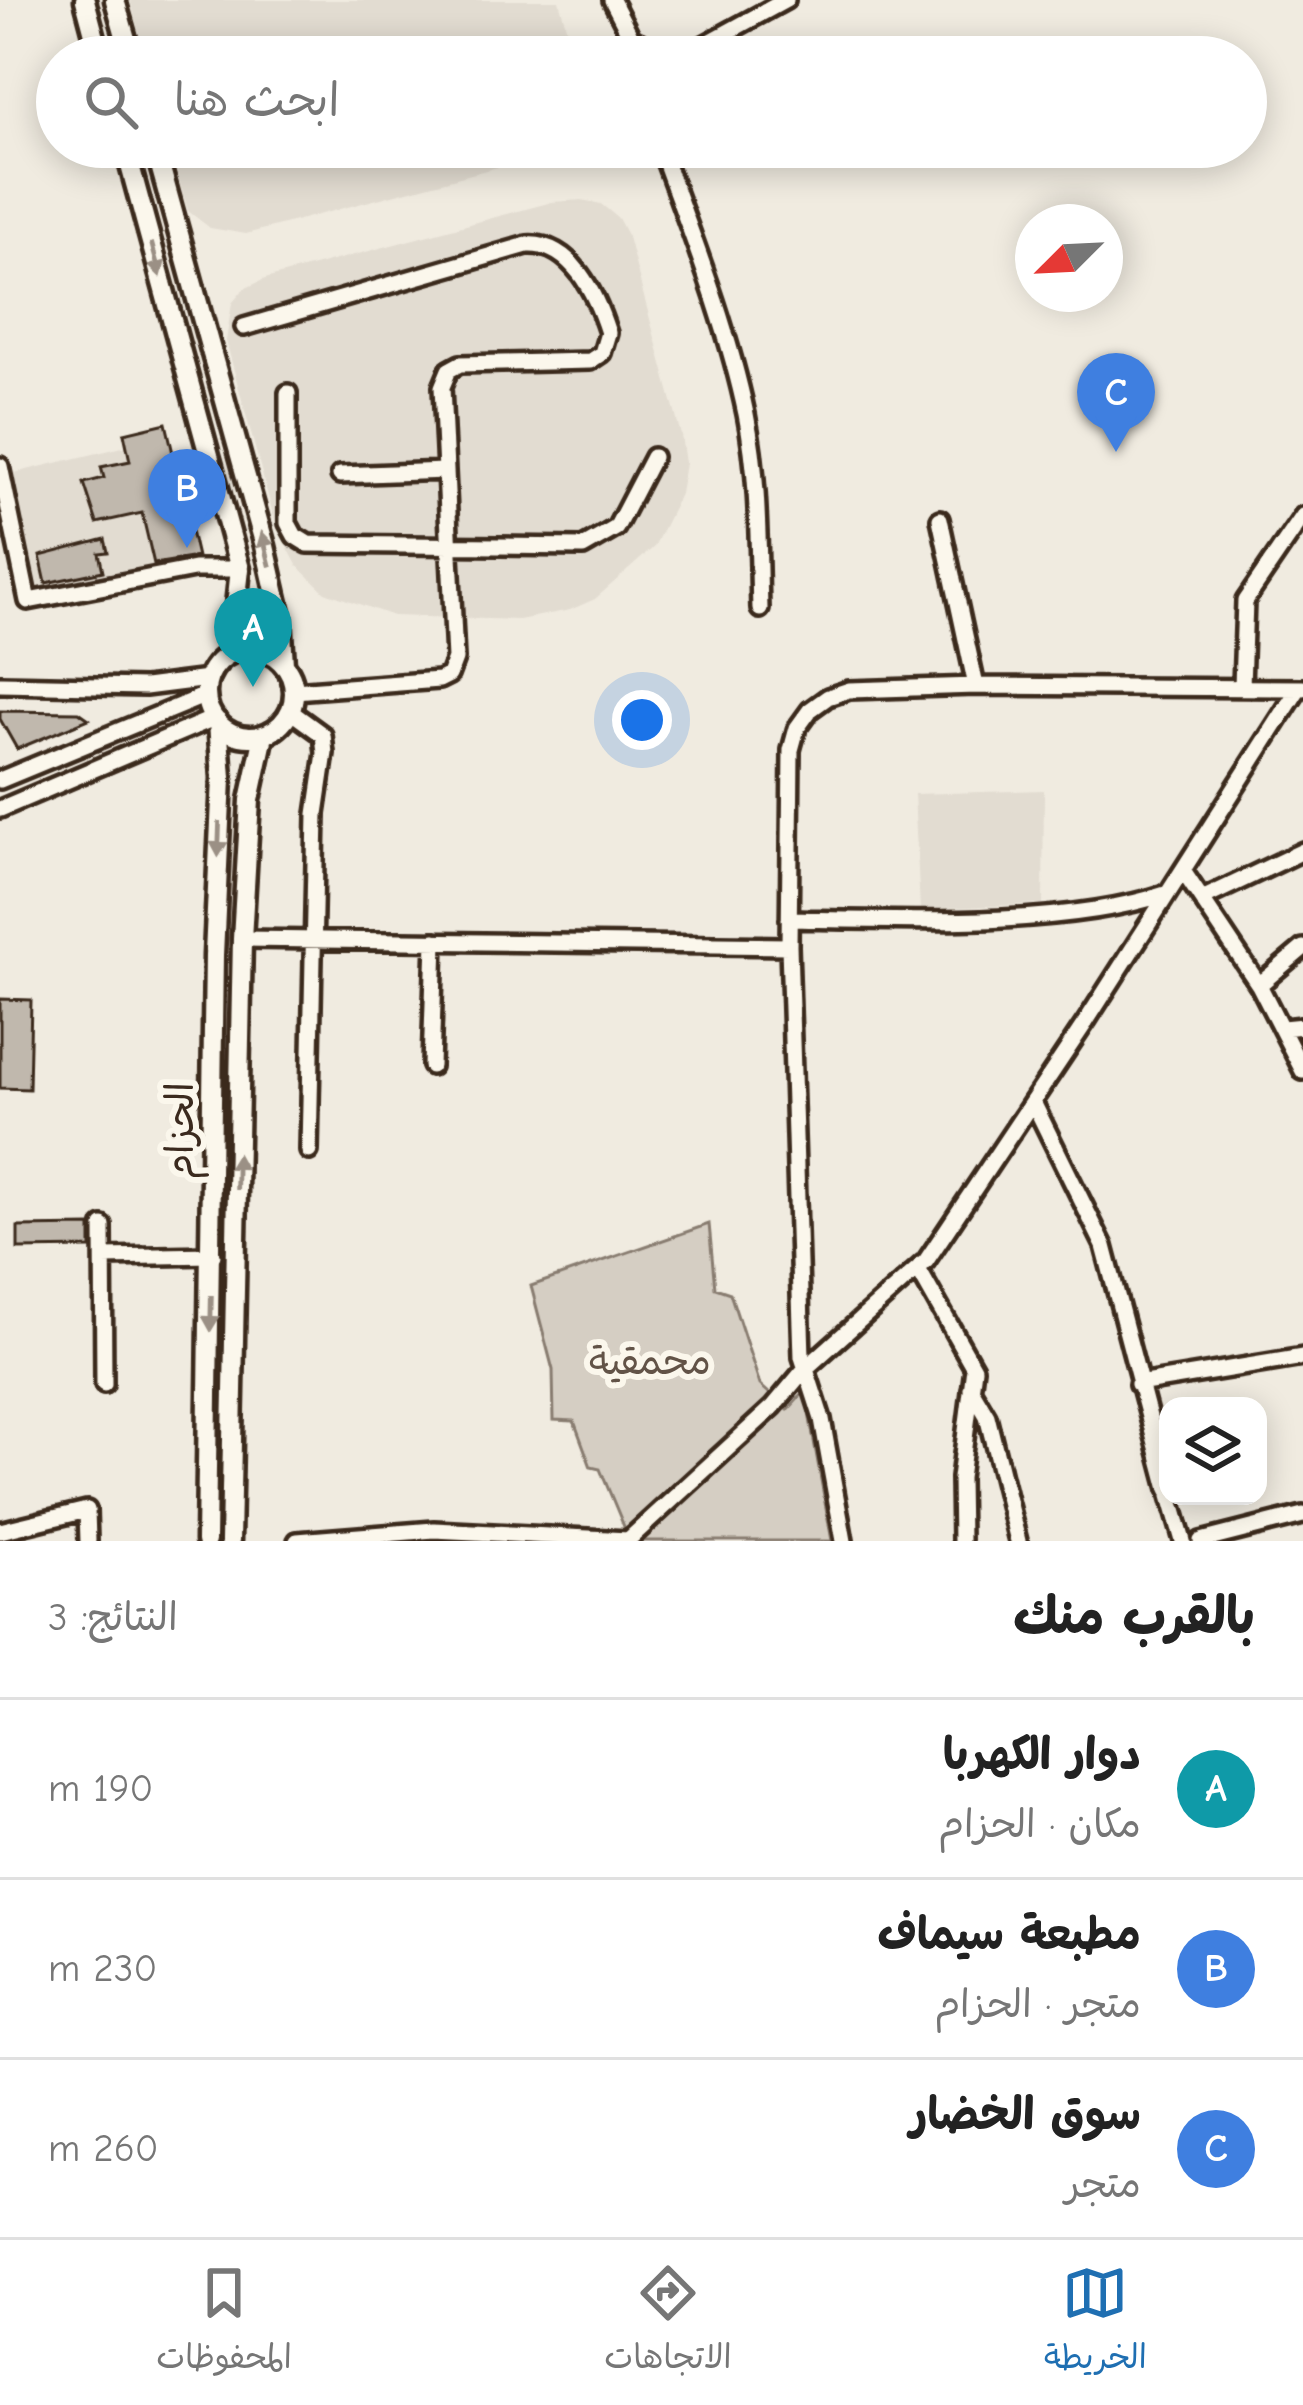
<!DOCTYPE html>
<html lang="ar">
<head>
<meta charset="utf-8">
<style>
  :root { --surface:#fff; --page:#f2f2f2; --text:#222; --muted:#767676; --line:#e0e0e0; --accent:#1f6fb2 }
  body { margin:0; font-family:"Comic Neue","Playpen Sans Arabic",sans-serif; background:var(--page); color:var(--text); direction:rtl }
  .controls { position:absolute; right:36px; bottom:36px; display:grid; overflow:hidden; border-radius:24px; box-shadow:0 6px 30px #0003 }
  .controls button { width:108px; height:108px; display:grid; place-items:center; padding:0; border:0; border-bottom:3px solid var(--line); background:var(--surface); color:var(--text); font:60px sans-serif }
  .compass { position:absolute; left:1015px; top:204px; width:108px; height:108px; border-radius:50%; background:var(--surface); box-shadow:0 6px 30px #0003; rotate:246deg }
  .you { position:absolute; left:642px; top:720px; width:42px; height:42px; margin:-30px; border:9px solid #fff; border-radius:50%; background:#1a73e8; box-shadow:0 0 0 18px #1a73e833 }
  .badge { display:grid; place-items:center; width:78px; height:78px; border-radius:50%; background:var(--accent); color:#fff; font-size:39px; font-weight:700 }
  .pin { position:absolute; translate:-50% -99px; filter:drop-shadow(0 3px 6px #0008) }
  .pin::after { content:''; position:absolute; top:63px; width:42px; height:36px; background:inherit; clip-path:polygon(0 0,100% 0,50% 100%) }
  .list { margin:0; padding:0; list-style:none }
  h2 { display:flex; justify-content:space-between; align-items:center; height:156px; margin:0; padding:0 48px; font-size:51px }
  h2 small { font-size:39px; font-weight:400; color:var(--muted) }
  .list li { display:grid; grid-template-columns:78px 1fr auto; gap:36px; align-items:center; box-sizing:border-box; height:180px; padding:0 48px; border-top:3px solid var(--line) }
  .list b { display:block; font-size:45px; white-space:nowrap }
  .list p { margin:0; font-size:39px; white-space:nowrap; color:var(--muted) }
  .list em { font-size:39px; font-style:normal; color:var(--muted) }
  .icon { flex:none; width:66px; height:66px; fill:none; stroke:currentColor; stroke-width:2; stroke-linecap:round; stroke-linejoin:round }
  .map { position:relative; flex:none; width:1303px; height:1541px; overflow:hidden; direction:ltr }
  .search { position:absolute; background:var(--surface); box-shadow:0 6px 30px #0003; left:36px; right:36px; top:36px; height:132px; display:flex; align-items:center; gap:30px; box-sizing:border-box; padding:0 42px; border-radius:66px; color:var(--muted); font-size:45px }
  .sheet { height:696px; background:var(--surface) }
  nav { display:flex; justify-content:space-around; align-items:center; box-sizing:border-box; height:168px; border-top:3px solid var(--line); background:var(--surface); font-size:33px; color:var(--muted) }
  nav a { display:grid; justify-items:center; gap:6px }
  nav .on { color:var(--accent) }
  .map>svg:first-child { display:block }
  .built { fill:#e2dcd1 }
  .green { fill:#d5cec3; stroke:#887c70; stroke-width:3 }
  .building { fill:#c0b8ad; stroke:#3b2a1e; stroke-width:3 }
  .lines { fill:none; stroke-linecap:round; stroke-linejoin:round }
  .minor-casing { stroke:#3b2a1e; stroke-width:24 }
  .major-casing { stroke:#3b2a1e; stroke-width:27 }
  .minor { stroke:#fbf7ec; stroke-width:15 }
  .major { stroke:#fbf7ec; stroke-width:18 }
  .oneway { fill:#9b9085 }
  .labels { text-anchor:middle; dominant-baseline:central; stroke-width:12; stroke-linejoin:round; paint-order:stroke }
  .street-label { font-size:39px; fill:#3b2a1e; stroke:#fbf7ec }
  .park-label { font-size:39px; fill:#625347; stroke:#fbf7ec }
</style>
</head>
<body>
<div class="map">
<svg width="1303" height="1541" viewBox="0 0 1303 1541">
  <rect width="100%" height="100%" fill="#f0ebe0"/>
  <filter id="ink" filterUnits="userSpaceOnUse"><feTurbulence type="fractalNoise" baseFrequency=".00833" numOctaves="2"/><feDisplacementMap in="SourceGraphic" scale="24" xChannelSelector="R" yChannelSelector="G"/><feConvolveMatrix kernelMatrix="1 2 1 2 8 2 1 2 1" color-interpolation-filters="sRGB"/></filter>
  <g filter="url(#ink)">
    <path class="built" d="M130,0H559L574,57H145Z
      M169,147H558L543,155L246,234L210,228L188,211Z
      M582,200L601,204L618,218L628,237L681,435L685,463L680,494L654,547L595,599L570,610L519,620L393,616L325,592L297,565L276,525L226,341L232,303L244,289L265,279L552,202Z
      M127,446L155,567L38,595L10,474Z
      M1044,790L1043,904L920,909L914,794Z"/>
    <path class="green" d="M709,1224L715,1288L730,1293L760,1385L788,1410L805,1391L832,1541H630L600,1469L591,1467L574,1421L554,1420L553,1370L531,1286Z"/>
    <path class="building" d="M166,423L197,557L154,564L142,513L97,523L84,483L104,478L101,467L130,461L124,433Z
      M105,539L108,552L99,553L103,571L46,583L40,556Z
      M0,711L79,712L89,719L17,749L0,719Z
      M0,999L31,1000L29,1089L0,1088Z
      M91,1226V1248L18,1249V1227Z"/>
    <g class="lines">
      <defs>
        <path id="minor" d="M612,0L632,39L671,57
          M682,57L786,0
          M660,147C691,233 727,323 746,414C759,478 758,544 760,609
          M244,327L527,245C572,242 596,295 608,333L602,353L590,361L460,364L449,370L442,387L455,659L449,675L439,680L294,691
          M288,393V523L295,536L308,544L583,547L616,528L653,457
          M0,466L28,601L194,569H240
          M340,475L445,471
          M940,519L976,686
          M0,684L145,687L208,679
          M1242,686L1245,601L1303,516
          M290,711L323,735L325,753L316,814L309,1151
          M0,780L206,695
          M0,809L214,718
          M1183,871L1259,985L1303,1071
          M1202,899L1303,851
          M789,919C900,921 1064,928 1168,893
          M242,939L789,946
          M1259,985L1303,948
          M1283,1028L1303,1026
          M431,1066L435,941
          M1033,1102L1104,1246L1168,1489
          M103,1226L104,1384
          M104,1257L213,1255
          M918,1269L974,1368L960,1478L961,1541
          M1138,1384L1303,1357
          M971,1389L987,1416L1018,1541
          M1170,1496L1183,1541
          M0,1531L87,1510L88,1541
          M297,1541L434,1530L628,1540
          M627,1541L773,1407L804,1370L926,1261L1087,1020L1299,688
          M844,1541L822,1419L802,1357L789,946L791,750L797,728L810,710L828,697L849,690L976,686L1303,688
          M1201,1541L1303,1515"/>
        <path id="major" d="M85,0L100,57
          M115,0L131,57
          M125,147L240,569L231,652
          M155,147L265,546L281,617L284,664
          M206 693a44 44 0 1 1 88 0a44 44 0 1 1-88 0Z
          M206,1541L214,955L222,778L218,722
          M230,1541L242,939L250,800L264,735"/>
      </defs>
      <use href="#minor" class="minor-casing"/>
      <use href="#major" class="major-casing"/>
      <use href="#minor" class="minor"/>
      <use href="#major" class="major"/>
    </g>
    <defs><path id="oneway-solid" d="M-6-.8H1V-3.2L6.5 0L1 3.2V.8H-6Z" transform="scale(3)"/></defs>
    <g class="oneway">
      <use href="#oneway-solid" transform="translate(156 260) rotate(75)"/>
      <use href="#oneway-solid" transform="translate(266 549) rotate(-104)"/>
      <use href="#oneway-solid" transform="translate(219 839) rotate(92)"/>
      <use href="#oneway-solid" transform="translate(237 1172) rotate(-89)"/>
      <use href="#oneway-solid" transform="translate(211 1313) rotate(91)"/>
    </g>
  </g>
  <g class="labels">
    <g class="street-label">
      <text transform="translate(180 1131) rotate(-90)">الحزام</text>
    </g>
    <g class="park-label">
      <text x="650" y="1361">محمقية</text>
    </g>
  </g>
</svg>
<div class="controls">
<button><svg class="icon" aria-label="layers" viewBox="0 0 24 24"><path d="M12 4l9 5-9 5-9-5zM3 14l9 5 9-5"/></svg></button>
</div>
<svg class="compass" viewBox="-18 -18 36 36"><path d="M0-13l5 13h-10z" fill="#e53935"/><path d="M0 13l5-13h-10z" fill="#767676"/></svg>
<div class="you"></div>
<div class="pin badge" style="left:253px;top:687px;background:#0f9aa8">A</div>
<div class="pin badge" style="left:187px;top:548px;background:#3f7fe0">B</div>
<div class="pin badge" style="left:1116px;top:452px;background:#3f7fe0">C</div>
<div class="search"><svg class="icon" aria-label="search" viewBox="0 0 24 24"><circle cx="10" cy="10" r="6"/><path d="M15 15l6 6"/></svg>ابحث هنا</div>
</div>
<section class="sheet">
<h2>بالقرب منك<small>النتائج: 3</small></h2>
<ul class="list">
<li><span class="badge" style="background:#0f9aa8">A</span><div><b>دوار الكهربا</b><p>مكان · الحزام</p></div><em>190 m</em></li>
<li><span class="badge" style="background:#3f7fe0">B</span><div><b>مطبعة سيماف</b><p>متجر · الحزام</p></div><em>230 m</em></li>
<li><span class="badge" style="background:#3f7fe0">C</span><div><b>سوق الخضار</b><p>متجر</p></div><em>260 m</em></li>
</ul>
</section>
<nav>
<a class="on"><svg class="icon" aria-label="map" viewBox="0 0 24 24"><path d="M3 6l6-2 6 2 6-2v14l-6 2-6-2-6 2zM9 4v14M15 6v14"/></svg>الخريطة</a>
<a><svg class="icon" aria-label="directions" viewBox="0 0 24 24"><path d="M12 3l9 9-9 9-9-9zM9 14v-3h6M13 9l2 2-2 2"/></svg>الاتجاهات</a>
<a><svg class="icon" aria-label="saved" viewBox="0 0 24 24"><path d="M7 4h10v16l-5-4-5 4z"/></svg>المحفوظات</a>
</nav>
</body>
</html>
